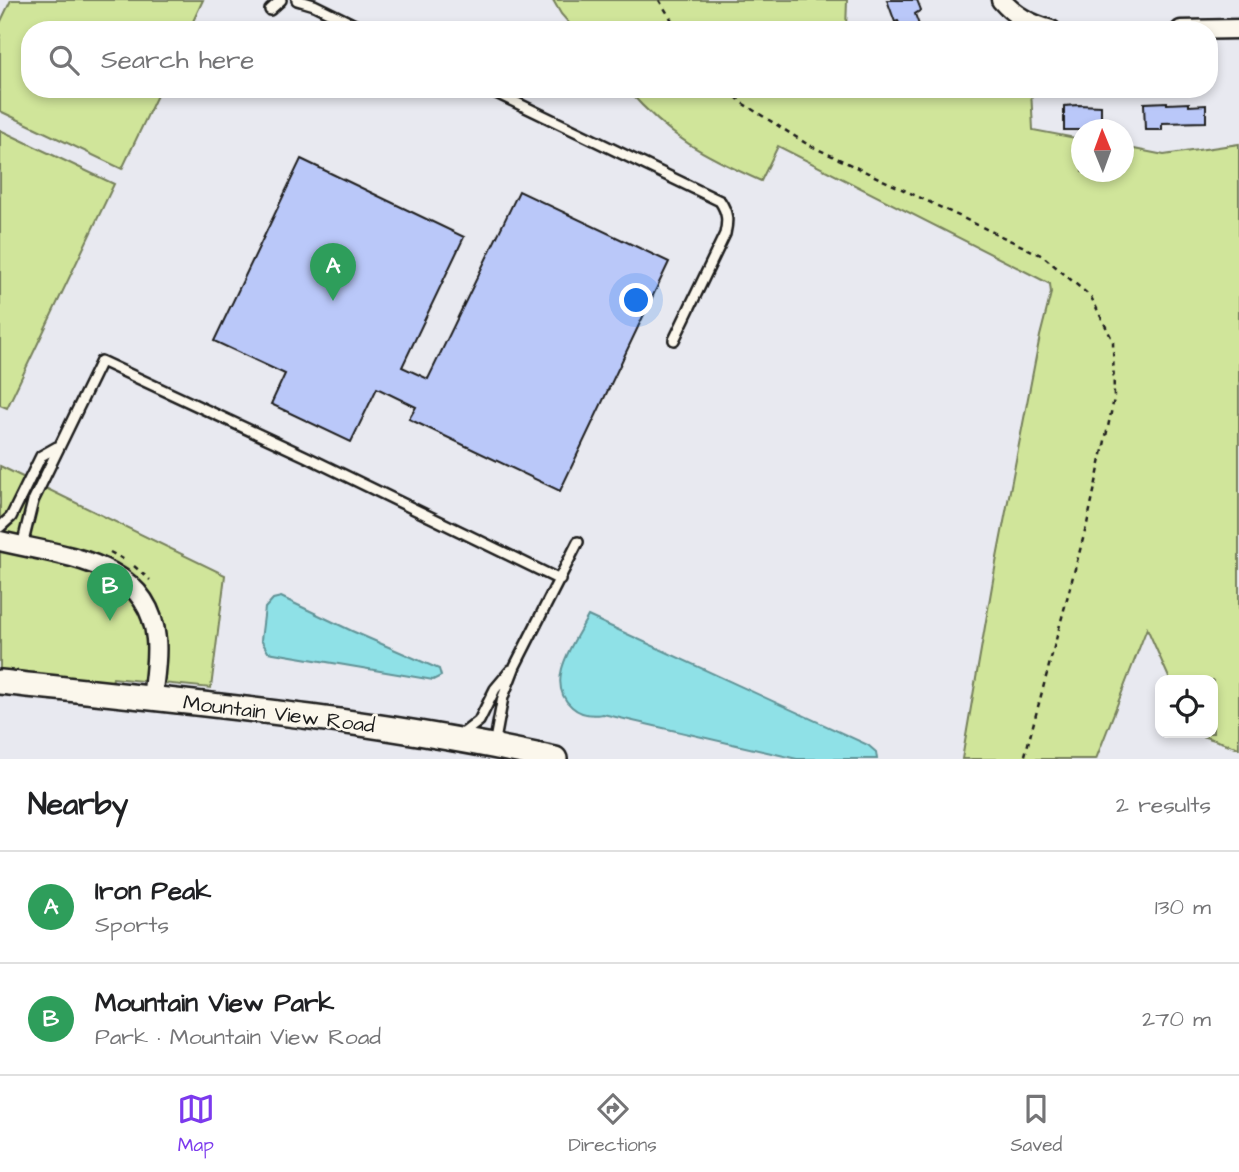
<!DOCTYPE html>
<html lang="en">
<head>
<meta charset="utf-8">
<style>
  :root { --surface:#fff; --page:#f2f2f2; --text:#202124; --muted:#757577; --line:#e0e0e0; --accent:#7c3aed }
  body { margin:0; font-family:"Architects Daughter",sans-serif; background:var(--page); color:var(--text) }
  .controls { position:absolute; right:21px; bottom:21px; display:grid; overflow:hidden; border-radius:14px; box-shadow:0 4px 10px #0003 }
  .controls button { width:63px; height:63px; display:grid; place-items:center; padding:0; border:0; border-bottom:2px solid var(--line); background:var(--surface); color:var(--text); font:35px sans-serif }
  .compass { position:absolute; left:1071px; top:119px; width:63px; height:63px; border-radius:50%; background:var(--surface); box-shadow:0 4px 10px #0003; rotate:359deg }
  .you { position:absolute; left:637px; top:301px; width:24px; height:24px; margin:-18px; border:5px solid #fff; border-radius:50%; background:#1a73e8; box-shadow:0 0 0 10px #1a73e833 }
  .badge { display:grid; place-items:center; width:46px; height:46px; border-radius:50%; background:var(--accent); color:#fff; font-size:23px; font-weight:700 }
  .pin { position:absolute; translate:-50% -58px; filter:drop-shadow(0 2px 4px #0008) }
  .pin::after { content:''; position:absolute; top:37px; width:24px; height:21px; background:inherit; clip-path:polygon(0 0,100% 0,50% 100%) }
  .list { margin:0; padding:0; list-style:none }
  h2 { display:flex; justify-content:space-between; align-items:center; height:91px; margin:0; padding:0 28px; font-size:30px }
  h2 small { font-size:23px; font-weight:400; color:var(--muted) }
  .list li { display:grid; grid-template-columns:46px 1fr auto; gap:21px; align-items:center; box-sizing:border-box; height:112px; padding:0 28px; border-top:2px solid var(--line) }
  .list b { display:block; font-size:26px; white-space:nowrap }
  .list p { margin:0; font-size:23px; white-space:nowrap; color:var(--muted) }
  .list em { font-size:23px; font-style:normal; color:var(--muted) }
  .icon { flex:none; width:38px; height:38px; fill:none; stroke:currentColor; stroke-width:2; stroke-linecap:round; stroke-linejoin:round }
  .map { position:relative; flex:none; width:1239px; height:759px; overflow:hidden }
  .search { position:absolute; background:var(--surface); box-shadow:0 4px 10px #0003; left:21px; right:21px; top:21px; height:77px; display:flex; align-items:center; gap:18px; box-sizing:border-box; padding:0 24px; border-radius:28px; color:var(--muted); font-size:26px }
  .sheet { height:315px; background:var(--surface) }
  nav { display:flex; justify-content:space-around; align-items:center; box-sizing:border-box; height:98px; border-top:2px solid var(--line); background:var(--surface); font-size:19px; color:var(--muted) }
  nav a { display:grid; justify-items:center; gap:4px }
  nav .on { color:var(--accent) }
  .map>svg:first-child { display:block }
  .green { fill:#d0e59a; stroke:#76805b; stroke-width:2 }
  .water { fill:#8fe1e7; stroke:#619296; stroke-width:2 }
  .building { fill:#bac8f9; stroke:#1c1c1c; stroke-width:2 }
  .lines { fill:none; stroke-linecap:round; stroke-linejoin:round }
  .service-casing { stroke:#1c1c1c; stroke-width:14 }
  .minor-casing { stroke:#1c1c1c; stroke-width:23 }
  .tertiary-casing { stroke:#1c1c1c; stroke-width:28 }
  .path { stroke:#1c1c1c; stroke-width:2.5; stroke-dasharray:5 5; stroke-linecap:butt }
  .service { stroke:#fbf7ec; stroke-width:9 }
  .minor { stroke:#fbf7ec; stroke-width:18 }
  .tertiary { stroke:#fbf7ec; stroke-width:23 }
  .labels { text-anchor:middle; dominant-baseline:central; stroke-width:5; stroke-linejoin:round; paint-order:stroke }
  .street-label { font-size:21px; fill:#1c1c1c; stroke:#fbf7ec }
</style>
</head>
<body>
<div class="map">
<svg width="1239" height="759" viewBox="0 0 1239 759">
  <rect width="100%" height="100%" fill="#e8e9f0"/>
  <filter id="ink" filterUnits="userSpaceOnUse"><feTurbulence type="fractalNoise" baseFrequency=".0143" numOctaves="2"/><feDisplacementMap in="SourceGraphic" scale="14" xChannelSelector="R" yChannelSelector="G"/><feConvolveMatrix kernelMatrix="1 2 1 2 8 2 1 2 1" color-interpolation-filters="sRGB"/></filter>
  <g filter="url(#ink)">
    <path class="green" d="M11,0H203L189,30H30V89H160L122,169L0,111V23Z
      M553,0H847L846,30H575L561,14Z
      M627,89H1031L1033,130L1081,139L1082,172H1124V147L1164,155L1239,144V748L1193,733H1213V680H1170L1147,628L1096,759H962L996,563L1040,336L1051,293L1050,284L778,146L761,181C703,155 670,138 627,89Z
      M0,130L114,184L7,408L0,405Z
      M0,466L225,575L211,688L113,678L112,683L0,670Z"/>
    <path class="water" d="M281,597L352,631L439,669L441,676L433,680L268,652L261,640L265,608L273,599Z
      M588,616L868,745L876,752L877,759H797L603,714C592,716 581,715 572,707C543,682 575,641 588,616Z"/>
    <path class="building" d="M887,0H917L921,10L915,14L919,25L902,30L898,21L895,22Z
      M1167,102V104L1189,103V106L1206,105V122L1162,123V130H1145L1144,103Z
      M1078,105L1101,106V130H1064V106Z
      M301,159L464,237L402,367L428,379L519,191L669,262L560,491L409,419L416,407L377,388L351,442L271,404L285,374L214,341Z"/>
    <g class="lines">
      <defs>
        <path id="service" d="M297,0L314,5L365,30
          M270,10L281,0
          M488,89L720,201C728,213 728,221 725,234L674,340
          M0,527L11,517L41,456L57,447
          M22,546L33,501L101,361L305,456L560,580
          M461,735L479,721L495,689L511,670
          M494,746L503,697L515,666L578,542"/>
        <path id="minor" d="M1001,0C1015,16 1030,24 1051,30
          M1181,30L1239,29
          M0,541C61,556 149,560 156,639C158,659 154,679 152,699"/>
        <path id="tertiary" d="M0,682C186,702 373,719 555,759"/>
      </defs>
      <use href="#service" class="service-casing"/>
      <use href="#minor" class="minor-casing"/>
      <use href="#tertiary" class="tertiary-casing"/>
      <path class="path" d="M659,0L678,30
        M729,89L742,103L807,144L1043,256L1091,297L1113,341L1114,399L1087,524L1024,759
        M110,552L125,560
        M134,566L150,580"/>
      <use href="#service" class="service"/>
      <use href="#minor" class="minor"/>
      <use href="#tertiary" class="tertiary"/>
    </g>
  </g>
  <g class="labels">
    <g class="street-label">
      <text transform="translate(279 714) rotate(7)">Mountain View Road</text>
    </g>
  </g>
</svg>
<div class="controls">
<button><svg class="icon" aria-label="locate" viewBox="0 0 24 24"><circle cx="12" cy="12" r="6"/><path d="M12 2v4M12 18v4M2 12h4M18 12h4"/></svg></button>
</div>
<svg class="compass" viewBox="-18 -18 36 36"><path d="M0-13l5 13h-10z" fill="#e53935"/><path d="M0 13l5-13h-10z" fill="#757577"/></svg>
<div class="you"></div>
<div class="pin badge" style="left:333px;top:301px;background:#2e9e5b">A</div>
<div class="pin badge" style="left:110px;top:621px;background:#2e9e5b">B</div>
<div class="search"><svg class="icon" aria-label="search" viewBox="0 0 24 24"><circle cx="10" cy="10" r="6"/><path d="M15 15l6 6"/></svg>Search here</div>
</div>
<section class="sheet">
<h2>Nearby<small>2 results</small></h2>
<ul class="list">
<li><span class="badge" style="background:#2e9e5b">A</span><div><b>Iron Peak</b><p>Sports</p></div><em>130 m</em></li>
<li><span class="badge" style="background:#2e9e5b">B</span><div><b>Mountain View Park</b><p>Park · Mountain View Road</p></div><em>270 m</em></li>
</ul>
</section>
<nav>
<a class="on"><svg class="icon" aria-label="map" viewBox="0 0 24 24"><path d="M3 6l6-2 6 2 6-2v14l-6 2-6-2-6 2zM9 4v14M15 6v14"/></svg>Map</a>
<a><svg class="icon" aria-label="directions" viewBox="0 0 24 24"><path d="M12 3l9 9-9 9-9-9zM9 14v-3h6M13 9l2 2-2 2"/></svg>Directions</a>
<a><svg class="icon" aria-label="saved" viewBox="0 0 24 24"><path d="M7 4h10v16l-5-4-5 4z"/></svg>Saved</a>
</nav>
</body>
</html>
